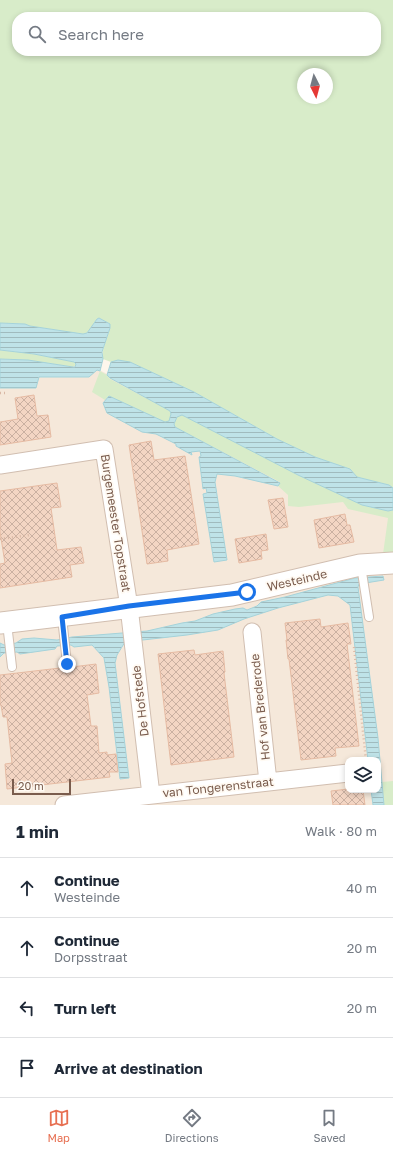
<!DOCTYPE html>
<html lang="en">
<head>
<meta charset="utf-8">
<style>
  :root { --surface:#fff; --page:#f2f2f3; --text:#1f2937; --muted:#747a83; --line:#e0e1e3; --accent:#e76f51 }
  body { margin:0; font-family:"Golos Text",sans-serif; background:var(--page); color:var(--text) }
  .controls { position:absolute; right:12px; bottom:12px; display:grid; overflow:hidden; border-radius:8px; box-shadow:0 2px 6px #0003 }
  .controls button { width:36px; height:36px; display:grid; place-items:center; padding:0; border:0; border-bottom:1px solid var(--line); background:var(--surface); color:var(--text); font:20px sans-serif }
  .compass { position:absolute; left:297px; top:68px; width:36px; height:36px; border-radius:50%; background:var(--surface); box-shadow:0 2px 6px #0003; rotate:174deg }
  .scale { position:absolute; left:12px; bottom:10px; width:59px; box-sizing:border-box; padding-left:4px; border:2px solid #7a5c4d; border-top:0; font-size:11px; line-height:14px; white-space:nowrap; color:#7a5c4d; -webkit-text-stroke:3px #fffaf3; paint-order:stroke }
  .stop { position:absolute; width:12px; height:12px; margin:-9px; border:3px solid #1a73e8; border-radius:50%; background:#fff }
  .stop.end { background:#1a73e8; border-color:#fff; box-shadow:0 1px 4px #0008 }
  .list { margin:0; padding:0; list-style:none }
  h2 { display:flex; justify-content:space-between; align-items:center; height:52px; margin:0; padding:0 16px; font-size:17px }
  h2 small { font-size:13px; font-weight:400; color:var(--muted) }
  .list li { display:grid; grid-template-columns:26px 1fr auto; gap:12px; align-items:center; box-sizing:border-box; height:60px; padding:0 16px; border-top:1px solid var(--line) }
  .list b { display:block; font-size:15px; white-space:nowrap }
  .list p { margin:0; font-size:13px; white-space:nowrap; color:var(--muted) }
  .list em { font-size:13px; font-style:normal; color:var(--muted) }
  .icon { flex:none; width:22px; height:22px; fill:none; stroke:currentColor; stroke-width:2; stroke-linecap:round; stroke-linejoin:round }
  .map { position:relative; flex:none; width:393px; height:805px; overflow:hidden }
  .search { position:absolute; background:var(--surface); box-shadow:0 2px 6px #0003; left:12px; right:12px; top:12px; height:44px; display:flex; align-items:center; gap:10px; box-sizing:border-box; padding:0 14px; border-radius:16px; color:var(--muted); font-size:15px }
  .sheet { height:292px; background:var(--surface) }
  nav { display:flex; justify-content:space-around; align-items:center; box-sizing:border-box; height:56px; border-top:1px solid var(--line); background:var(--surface); font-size:11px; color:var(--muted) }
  nav a { display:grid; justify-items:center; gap:2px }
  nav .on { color:var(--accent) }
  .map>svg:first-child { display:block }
  .residential { fill:#f5e8da; fill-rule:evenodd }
  .grass { fill:#d8ecc9; fill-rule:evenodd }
  .water { fill:url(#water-rules); stroke:#a5d3da }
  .building { fill:url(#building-cross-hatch); stroke:#e6bba3 }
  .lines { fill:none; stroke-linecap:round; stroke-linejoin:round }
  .service-casing { stroke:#d1beb0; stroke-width:10 }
  .minor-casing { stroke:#d1beb0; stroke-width:19 }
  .tertiary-casing { stroke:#d1beb0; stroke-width:23 }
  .path { stroke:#d9b8a5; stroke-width:2.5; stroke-dasharray:1 3; stroke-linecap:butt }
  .service { stroke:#fff; stroke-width:8 }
  .minor { stroke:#fff; stroke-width:17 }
  .tertiary { stroke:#fff; stroke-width:21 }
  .route { stroke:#1a73e8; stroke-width:5 }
  .labels { text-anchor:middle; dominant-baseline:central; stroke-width:3.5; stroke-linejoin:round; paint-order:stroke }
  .street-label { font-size:12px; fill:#7a5c4d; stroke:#fffaf3 }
</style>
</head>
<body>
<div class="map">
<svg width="393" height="805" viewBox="0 0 393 805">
  <defs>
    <pattern id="water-rules" width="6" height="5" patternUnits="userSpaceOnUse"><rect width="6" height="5" fill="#bfe3e8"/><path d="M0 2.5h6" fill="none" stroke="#a0bbbe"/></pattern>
    <pattern id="building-cross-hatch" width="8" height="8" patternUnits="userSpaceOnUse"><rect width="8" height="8" fill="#f3d5c3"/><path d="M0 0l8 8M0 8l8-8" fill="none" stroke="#cab0a1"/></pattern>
  </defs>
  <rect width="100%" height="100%" fill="#fdf6ec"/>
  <path class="residential" d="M0,368L97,369L393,510V805H0ZM348,760H378V790H348Z"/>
  <path class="grass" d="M0,0H393V488L389,485L357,477L350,469L315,457L277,439L194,392L130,362H111L103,359C101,346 110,336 110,324L99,318L97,319L87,333L83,334L30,326L25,324L0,323ZM17,17H376V51H17ZM303,74H327V98H303Z
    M0,350L34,354L74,362L76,365L73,367L28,360L0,359Z
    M100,371L107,375L110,379L170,411L171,414L169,421L165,422L109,396L105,400L92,392Z
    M182,415L298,475L362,505L388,511L393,510V556L383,554L388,518L348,509L343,502L299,507L288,506V495L278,486L280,482L175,427L174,424L177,417Z
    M393,781V805H384L382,782Z"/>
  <path class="water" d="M99,318L110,324V328L102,352L103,359L100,371L97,370L89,377H39L36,388H0V359L28,360L73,367H75L76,364L74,362L34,354L0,350V323L25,324L30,326L83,334L87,333L97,319Z
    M118,360L130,362L194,392L277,439L315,457L350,469L357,477L389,485L393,488V510L388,511L362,505L298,475L182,415L177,417L174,424L175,427L280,483L278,486L235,476L217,474L215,482L227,560L214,562L203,494L207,493L206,488L203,489L199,457L201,456L200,451L191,452L192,455L176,446V444L156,434L142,432L107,413L103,403L109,396L165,422L169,421L171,414L170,411L110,378L107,375L111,362Z
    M383,576L384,580L359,584L358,587L378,738L384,805H373L371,790H378V760H368L350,605L338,596L328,595L278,608L244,619L218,630L187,635L125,642L117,655L115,663L129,778L120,779L109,687L104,658L92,645L74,647L71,645L57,646L55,649L20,654L17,652L4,653L0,657V643L4,645L16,643L22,639L34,638L57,640L72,637L147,631L182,623L195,621L213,614L235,609L243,608L247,610L257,606L261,602L285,597L355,578Z"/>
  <path class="building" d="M34,395L37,416L48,415L51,437L0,445V422L18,419L15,398Z
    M151,441L154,460L185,456L199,544L167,550L168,561L147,564L129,445Z
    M57,483L61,507L51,508L57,550L81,547L84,563L70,565L72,577L0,588V564L5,563L0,532V491Z
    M283,498L288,527L274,529L268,500Z
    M345,514L347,525H350L354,542L319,548L314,520Z
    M266,534L268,550L261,551L262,559L239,563L235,539Z
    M320,619L321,627L348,623L351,644H347L359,746L335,748L336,756L301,760L289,659H288L286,640H287L285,623Z
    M194,650L195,655L223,651L225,672L224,673L234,757L171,765L158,654Z
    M96,664L99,693L87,695L91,726H97L99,753L107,752V755L116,754L118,772H109L110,777L7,789L5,764L12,763L7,717H3L1,705H0V675L60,668L68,669L72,667Z
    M348,789V790H363L365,805H333L331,791Z"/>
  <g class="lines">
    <defs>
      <path id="service" d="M361,566L369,617
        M62,617L67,664
        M7,623L12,667"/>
      <path id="minor" d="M0,465L104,449L129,607L151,795
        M252,632L268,782
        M64,805L348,773"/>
      <path id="tertiary" d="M0,623L232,595L360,565L393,563"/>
    </defs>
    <use href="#service" class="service-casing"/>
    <use href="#minor" class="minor-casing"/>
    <use href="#tertiary" class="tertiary-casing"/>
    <path class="path" d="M0,393H7
      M0,539L30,535
      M354,647L366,760"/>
    <use href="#service" class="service"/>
    <use href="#minor" class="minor"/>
    <use href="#tertiary" class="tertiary"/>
  </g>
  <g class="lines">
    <path class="route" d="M67,664L62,617L129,606L247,592"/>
  </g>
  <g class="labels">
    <g class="street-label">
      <text transform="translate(116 523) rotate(81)">Burgemeester Topstraat</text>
      <text transform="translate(297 580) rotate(-13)">Westeinde</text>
      <text transform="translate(140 701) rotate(-97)">De Hofstede</text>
      <text transform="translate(260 707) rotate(-96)">Hof van Brederode</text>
      <text transform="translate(218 787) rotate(-6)">van Tongerenstraat</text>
    </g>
  </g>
</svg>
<div class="controls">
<button><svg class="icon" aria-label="layers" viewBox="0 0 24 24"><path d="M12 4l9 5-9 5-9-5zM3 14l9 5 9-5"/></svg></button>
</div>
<svg class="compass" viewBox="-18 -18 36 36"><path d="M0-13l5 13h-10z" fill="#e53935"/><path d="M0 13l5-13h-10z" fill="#747a83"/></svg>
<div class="scale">20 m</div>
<div class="stop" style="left:247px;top:592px"></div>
<div class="stop end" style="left:67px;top:664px"></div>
<div class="search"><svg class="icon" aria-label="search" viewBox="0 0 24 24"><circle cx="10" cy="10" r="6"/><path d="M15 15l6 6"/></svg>Search here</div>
</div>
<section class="sheet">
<h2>1 min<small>Walk · 80 m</small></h2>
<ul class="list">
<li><svg class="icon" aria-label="ahead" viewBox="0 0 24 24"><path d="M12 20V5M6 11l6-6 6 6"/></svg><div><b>Continue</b><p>Westeinde</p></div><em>40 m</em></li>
<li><svg class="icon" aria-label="ahead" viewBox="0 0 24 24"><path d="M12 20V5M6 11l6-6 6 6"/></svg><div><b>Continue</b><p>Dorpsstraat</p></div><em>20 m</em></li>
<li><svg class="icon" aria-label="left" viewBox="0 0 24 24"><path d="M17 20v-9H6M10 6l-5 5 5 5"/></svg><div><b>Turn left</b></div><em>20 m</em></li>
<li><svg class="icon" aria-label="arrive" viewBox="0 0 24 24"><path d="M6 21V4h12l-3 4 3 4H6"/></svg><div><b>Arrive at destination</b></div></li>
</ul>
</section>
<nav>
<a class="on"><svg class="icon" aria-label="map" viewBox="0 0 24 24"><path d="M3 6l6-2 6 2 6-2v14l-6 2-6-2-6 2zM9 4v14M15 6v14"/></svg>Map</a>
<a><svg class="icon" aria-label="directions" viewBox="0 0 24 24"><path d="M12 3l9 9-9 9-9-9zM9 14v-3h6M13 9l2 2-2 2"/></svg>Directions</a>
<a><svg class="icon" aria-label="saved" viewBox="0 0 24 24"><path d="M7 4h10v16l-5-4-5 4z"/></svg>Saved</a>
</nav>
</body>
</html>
